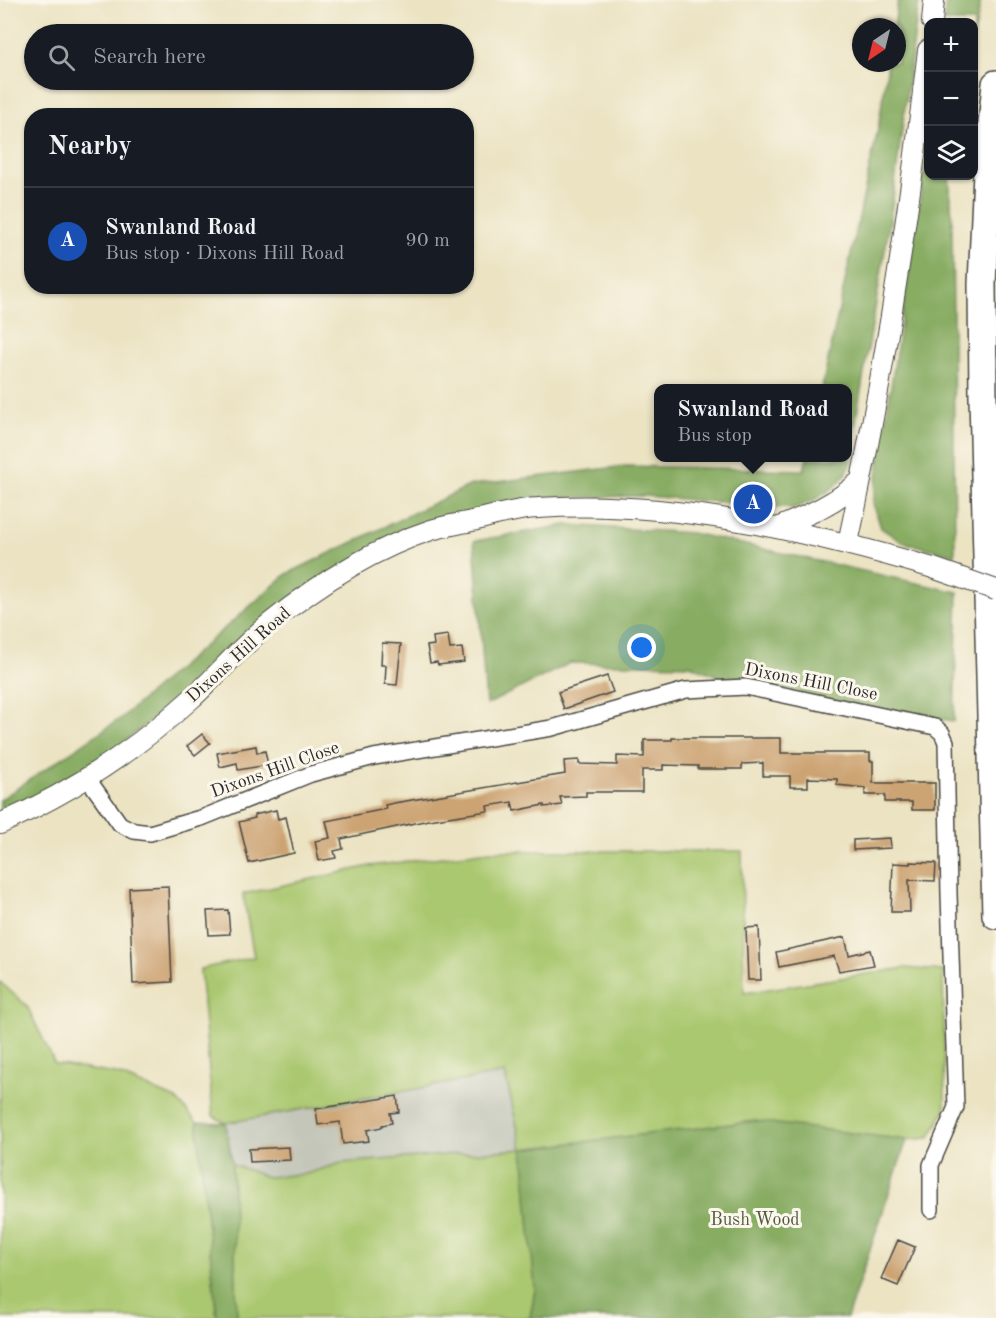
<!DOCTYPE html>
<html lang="en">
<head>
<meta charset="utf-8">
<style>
  :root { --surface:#171b24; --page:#20242c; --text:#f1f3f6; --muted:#9ea1a6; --line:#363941; --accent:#d93025 }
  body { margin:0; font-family:"Old Standard TT",serif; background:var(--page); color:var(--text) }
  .controls { position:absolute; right:18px; top:18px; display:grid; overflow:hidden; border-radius:12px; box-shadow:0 2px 4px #0004 }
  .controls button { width:54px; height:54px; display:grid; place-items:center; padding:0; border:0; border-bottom:2px solid var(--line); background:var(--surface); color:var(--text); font:30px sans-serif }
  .compass { position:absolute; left:852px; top:18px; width:54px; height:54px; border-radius:50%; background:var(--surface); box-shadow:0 2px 4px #0004; rotate:215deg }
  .you { position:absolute; left:642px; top:648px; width:21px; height:21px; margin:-15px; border:4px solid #fff; border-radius:50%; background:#1a73e8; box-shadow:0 0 0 9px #1a73e833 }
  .badge { display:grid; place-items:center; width:39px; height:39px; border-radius:50%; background:var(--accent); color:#fff; font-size:20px; font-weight:700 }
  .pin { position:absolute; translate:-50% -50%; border:3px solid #fff; box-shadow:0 2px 6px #0006 }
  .popup { position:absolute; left:654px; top:384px; width:198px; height:78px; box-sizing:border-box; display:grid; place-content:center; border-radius:12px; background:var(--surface); filter:drop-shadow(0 2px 4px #0005); font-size:20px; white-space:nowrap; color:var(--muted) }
  .popup b { font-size:22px; color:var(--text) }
  .popup::after { content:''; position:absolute; left:50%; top:100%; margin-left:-12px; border:12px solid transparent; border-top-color:var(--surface) }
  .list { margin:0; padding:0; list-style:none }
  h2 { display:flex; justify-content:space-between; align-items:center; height:78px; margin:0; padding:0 24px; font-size:26px }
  h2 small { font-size:20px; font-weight:400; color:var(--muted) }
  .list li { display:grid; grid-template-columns:39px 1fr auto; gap:18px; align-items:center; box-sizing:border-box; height:108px; padding:0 24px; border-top:2px solid var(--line) }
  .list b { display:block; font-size:22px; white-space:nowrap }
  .list p { margin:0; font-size:20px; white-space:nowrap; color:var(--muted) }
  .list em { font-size:20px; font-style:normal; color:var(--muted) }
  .icon { flex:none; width:33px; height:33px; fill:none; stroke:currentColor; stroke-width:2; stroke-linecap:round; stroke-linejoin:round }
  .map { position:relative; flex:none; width:996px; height:1318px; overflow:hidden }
  .search { position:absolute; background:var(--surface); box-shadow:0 2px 4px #0004; left:24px; top:24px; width:450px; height:66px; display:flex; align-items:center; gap:15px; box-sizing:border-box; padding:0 21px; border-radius:33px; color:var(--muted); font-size:22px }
  .panel { position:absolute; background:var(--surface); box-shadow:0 2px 4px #0004; left:24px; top:108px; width:450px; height:186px; border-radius:24px }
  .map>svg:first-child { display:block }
  .industrial { fill:#c3c6b9 }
  .green { fill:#aac86f; stroke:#6a7a4d; stroke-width:1.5 }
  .forest { fill:#87ac62; stroke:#596c46; stroke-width:1.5 }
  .building { fill:#cca372 }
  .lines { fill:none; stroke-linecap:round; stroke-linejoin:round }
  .minor-casing { stroke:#484742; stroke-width:18 }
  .tertiary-casing { stroke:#484742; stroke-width:22 }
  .motorway-casing { stroke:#484742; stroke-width:30 }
  .minor { stroke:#fff; stroke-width:15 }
  .tertiary { stroke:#fff; stroke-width:20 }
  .motorway { stroke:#fff; stroke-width:27 }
  .tertiary-bridge-casing { stroke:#484742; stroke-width:22; stroke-linecap:butt }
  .tertiary-bridge { stroke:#fff; stroke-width:20 }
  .labels { text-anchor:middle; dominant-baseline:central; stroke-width:6; stroke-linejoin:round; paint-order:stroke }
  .street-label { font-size:18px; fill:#2b2b2b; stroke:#fbf7ec }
  .park-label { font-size:18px; fill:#515a3f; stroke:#fbf7ec }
</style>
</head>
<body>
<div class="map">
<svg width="996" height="1318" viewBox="0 0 996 1318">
  <rect width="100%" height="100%" fill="#fbf7ec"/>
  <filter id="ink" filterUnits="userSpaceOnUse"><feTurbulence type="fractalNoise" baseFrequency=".0167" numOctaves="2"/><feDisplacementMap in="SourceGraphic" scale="12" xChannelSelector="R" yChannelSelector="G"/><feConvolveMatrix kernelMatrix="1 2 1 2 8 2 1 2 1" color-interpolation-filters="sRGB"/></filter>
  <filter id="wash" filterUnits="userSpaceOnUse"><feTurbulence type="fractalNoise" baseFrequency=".008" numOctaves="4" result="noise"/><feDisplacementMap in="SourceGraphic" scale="24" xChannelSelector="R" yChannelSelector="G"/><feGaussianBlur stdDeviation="1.35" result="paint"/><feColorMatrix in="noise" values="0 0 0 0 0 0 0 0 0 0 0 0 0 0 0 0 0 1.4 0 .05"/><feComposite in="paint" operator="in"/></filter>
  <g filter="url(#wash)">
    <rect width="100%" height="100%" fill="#ebe3c2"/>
    <path class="industrial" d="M506,1072L523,1149L341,1163L306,1174L267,1177L232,1164L226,1123Z"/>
    <path class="green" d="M490,851H742L744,993L905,968L943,971L945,1111L929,1138L907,1140L535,1290L530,1318H237L232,1164L267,1177L306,1174L341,1163L522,1149L505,1073L226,1123L213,1116L200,969L254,957L243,894L370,866Z
      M0,982L27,1006L55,1064L116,1074L176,1099L197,1122L217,1318H0Z"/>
    <path class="forest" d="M898,0H919L890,221L853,437C853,446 853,458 850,466C841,488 814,502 793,508L645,496L539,498L407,532L199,681L90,770L0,816V800L121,718L287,574L471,485L626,466L804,470L807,458H848V388H822L878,129L888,63H897V27H894Z
      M946,0H981L974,37V22H944Z
      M928,147V176H949L952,216L955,555L902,542L881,528L873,503Z
      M566,525L692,533L958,592L954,721L746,687L690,665L570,663L486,705L474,541Z
      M755,1121L907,1140L847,1318H530L535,1290L523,1149Z
      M197,1122L226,1123L232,1164L237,1318H217Z"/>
    <g id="blocks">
      <path class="building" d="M448,635L450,649L462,648L464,662L438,665L437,662L430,663L427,646L434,645L433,637Z
        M382,643L401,644L397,685L385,684L386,665H381Z
        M607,676L613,692L564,709L558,692Z
        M202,734L210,743L195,755L187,746Z
        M672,738H781V753H870V761H873V783H935V810H912V802H885V795H865V788L837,785V779L808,778V787H790V776H763V763L742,764V769H698V766L663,765V770H642V792H586V796L560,797L562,805L544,807V805L514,811L512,802L487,806L488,811L429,820L341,839L343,849L334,851L336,858L319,861L315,841L330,838L326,821L386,809L385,805L394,803L565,774L564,761L579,760V764L617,765V756L644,757V740H672Z
        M256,746L257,753L265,751L268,765L238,770L237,763L220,767L217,753Z
        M276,810L278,819L286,817L294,853L249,863L239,822L255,818L254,815Z
        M890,838L891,848L853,850V840Z
        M910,862L936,863L935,881L909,880L910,912H891L893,863L910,864Z
        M168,886L172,982L133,984L129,888Z
        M228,910L230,934L209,935L207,911Z
        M759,927L761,980H748L746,928Z
        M845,937L849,955L870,950L874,965L839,971L834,956L779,967L776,952Z
        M397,1096L399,1112L390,1113L392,1123L382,1125V1127L367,1130L369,1141L343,1144L340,1122L318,1125L316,1109Z
        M289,1147L290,1160L250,1162L249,1149Z
        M898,1240L915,1247L898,1286L881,1279Z"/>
    </g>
  </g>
  <g filter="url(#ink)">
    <use href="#blocks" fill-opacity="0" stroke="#484742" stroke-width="1.5"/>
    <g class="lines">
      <defs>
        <path id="minor" d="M88,779L120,824L134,831L150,833L204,817L311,774L374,757L552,728L686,690L746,687L935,727L942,733L946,742L949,894L956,1107L931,1165V1210"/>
        <path id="tertiary" d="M932,22L934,0
          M777,528C808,515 836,503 861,480
          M848,543C883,381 909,215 928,50
          M0,824C72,792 133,752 191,699C218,675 241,646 270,623C317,585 373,549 431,530C444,526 458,524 472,521C493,516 516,509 538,508C669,499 808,531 933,568"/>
        <path id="motorway" d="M996,84L987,173L982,284L983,397L996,915"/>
      </defs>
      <use href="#minor" class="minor-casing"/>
      <use href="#tertiary" class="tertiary-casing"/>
      <use href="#motorway" class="motorway-casing"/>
      <use href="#minor" class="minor"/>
      <use href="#tertiary" class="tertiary"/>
      <use href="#motorway" class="motorway"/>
      <defs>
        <path id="tertiary-bridge" d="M933,568L996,590"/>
      </defs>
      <use href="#tertiary-bridge" class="tertiary-bridge-casing"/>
      <use href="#tertiary-bridge" class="tertiary-bridge"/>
    </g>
  </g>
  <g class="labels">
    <g class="street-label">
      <text transform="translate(239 655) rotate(-42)">Dixons Hill Road</text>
      <text transform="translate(811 682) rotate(11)">Dixons Hill Close</text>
      <text transform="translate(275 770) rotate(-20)">Dixons Hill Close</text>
    </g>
    <g class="park-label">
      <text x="755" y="1220">Bush Wood</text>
    </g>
  </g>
</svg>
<div class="controls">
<button>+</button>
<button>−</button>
<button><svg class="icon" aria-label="layers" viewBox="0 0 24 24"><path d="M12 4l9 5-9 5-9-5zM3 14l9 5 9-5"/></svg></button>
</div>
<svg class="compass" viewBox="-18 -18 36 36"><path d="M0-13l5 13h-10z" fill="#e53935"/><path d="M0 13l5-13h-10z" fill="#9ea1a6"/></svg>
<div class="you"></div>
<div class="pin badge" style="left:753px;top:504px;background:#1a4fb4">A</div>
<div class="popup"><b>Swanland Road</b>Bus stop</div>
<div class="search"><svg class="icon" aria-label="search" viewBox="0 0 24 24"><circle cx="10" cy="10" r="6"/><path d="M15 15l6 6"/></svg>Search here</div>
<section class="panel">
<h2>Nearby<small></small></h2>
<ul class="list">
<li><span class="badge" style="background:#1a4fb4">A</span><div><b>Swanland Road</b><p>Bus stop · Dixons Hill Road</p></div><em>90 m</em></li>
</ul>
</section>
</div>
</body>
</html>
